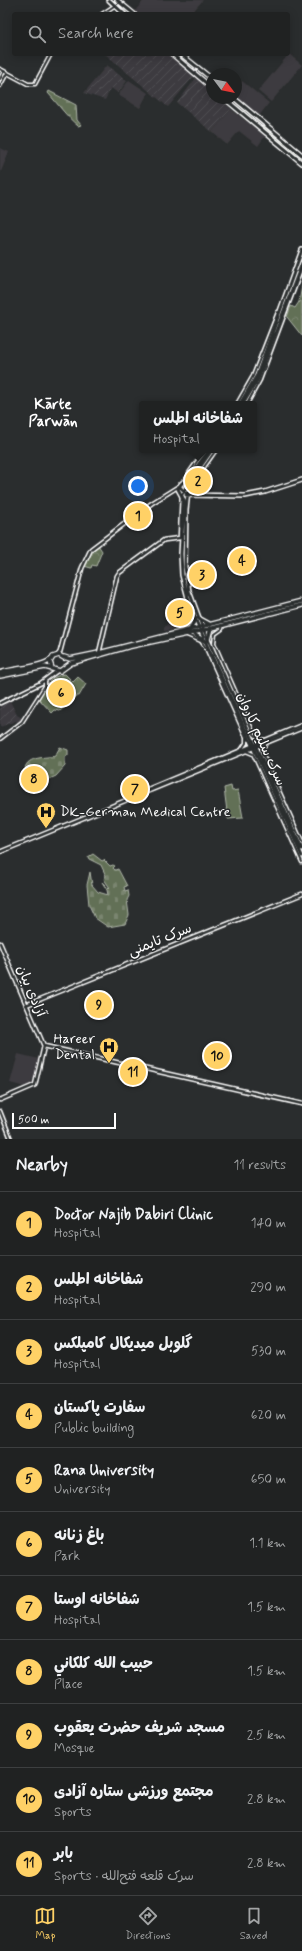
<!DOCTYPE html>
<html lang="en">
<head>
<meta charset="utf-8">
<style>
  :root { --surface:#202222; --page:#282a2a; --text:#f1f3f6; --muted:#a2a4a5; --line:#3d3f40; --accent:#ffd166 }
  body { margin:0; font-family:Mynerve,"Playpen Sans Arabic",sans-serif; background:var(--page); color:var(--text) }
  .compass { position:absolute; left:206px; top:68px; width:36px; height:36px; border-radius:50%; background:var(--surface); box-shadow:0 2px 10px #0003; rotate:122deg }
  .scale { position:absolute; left:12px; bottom:10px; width:104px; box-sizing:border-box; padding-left:4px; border:2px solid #fff; border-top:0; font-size:11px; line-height:14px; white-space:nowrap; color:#fff; -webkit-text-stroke:3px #2a2d2e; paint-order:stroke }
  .you { position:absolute; left:138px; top:486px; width:14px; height:14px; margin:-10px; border:3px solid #fff; border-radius:50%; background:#1a73e8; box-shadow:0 0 0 6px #1a73e833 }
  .badge { display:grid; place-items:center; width:26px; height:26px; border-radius:50%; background:var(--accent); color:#111; font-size:13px; font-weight:700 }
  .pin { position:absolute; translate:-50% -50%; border:2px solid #fff; box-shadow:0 1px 4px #0006 }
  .popup { position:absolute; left:139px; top:401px; width:118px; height:52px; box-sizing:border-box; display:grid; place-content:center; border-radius:4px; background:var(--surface); filter:drop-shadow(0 1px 3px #0005); font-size:13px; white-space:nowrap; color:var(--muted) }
  .popup b { font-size:15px; color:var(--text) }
  .popup::after { content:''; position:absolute; left:50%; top:100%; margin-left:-8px; border:8px solid transparent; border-top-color:var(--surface) }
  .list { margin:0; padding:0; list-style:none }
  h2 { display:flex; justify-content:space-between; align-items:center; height:52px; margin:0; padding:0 16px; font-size:17px }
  h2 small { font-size:13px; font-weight:400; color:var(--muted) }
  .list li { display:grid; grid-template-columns:26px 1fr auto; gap:12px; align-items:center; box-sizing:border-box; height:64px; padding:0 16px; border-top:1px solid var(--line) }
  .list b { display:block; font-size:15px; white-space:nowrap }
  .list p { margin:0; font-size:13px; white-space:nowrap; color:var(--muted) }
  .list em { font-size:13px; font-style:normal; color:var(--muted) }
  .icon { flex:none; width:22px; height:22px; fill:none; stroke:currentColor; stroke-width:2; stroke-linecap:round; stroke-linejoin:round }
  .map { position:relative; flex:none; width:302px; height:1139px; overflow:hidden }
  .search { position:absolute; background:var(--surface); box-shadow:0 2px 10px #0003; left:12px; right:12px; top:12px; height:44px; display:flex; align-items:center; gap:10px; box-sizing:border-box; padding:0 14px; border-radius:4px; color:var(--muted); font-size:15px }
  .sheet { height:756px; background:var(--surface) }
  nav { display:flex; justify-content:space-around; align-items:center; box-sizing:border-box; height:56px; border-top:1px solid var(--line); background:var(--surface); font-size:11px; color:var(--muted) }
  nav a { display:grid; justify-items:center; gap:2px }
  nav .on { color:var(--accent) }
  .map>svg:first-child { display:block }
  .built { fill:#3d3b3f }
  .industrial { fill:url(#industrial-furrows) }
  .green { fill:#626f56; stroke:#b0b7aa }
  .cemetery { fill:url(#cemetery-stones); stroke:#b0b7aa }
  .park { fill:url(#park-crowns); stroke:#b0b7aa }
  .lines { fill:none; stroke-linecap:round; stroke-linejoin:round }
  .tertiary-casing { stroke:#fff; stroke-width:5 }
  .secondary-casing { stroke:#fff; stroke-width:5.5 }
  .primary-casing { stroke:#fff; stroke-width:6 }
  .trunk-casing { stroke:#fff; stroke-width:6 }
  .tertiary { stroke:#2a2d2e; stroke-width:2 }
  .secondary { stroke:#2a2d2e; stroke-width:2.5 }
  .primary { stroke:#2a2d2e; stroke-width:3 }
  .trunk { stroke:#2a2d2e; stroke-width:3.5 }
  .labels { text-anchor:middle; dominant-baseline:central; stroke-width:3; stroke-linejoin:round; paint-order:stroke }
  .street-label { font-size:14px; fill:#fff; stroke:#2a2d2e }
  .poi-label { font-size:14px; fill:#fff; stroke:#2a2d2e; text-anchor:start }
  .neighbourhood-label { font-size:15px; font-weight:bold; fill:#fff; stroke:#2a2d2e }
</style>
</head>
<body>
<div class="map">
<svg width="302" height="1139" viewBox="0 0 302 1139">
  <defs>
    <pattern id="industrial-furrows" width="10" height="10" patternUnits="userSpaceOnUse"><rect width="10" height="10" fill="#3d3b3f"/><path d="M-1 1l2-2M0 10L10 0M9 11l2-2" fill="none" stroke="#504f52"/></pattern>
    <pattern id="cemetery-stones" width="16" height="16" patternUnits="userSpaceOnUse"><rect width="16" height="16" fill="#626f56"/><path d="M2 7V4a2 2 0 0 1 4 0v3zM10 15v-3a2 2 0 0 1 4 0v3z" fill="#7a856f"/></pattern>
    <pattern id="park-crowns" width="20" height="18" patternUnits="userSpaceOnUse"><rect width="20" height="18" fill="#626f56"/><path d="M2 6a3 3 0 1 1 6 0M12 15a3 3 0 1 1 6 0" fill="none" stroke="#7a856f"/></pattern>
  </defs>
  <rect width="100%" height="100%" fill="#2a2d2e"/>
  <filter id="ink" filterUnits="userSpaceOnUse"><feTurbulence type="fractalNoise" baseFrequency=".025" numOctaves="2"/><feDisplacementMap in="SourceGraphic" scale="8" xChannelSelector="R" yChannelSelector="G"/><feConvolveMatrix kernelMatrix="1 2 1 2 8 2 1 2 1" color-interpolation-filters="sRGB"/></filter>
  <g filter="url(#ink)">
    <path class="built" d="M144,0H203L191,14H139L135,11Z
      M289,54L302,65L271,102L258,91Z
      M129,80L148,93L140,108L118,95Z
      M242,81L269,103L259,116L236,97V89Z
      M231,109L265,136L258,146L239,131L227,145L212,132Z
      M0,148L9,152L0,174Z
      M185,604L191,620L189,625L183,628L164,631V628L169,622L168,620L177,606Z
      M18,1054L39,1059L34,1079H32L33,1084L25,1087L10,1083Z"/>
    <path class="industrial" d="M105,54H168L194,76L168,107Z
      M107,65L127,81L118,93L111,88L105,100L84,93Z
      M196,78L212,91V98H220L231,109L212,132L177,103Z
      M10,701L17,715L22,718L19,724L16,721L0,727V706Z"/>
    <path class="green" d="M263,126L302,157V162L261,127Z
      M231,786L232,791L238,790L243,818L228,819L224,788Z"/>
    <path class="cemetery" d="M49,91L76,105L77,120L81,125L78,126C66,116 58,104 48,93Z
      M60,747L68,750V755L65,757V766L56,776L43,782L39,773L33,772L30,765L25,768C28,756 46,758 55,756Z
      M93,854L102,861L104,860L110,866L113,865L115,866L113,868L115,870L118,869L127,886L124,887L125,891L128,890L129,896L127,900L129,915L125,924L108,927L95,918L89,905L87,885L90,872L92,885L98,892L108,895L107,890L102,882L109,889L110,888L104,879L106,876L101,865L89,859L88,857Z"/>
    <path class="park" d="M302,286V336L287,317L291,306L295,308L299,302Z
      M98,545L102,551L96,566L92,565L91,568L84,566L92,550Z
      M65,674L73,682L78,677L86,684L79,696H77L60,711L55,710L52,713L39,699C47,685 48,677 65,674Z"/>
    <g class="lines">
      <defs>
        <path id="tertiary" d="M102,14L120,2
          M0,69L28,84H35L51,54
          M0,79L4,71
          M0,86L7,73
          M237,404L253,376L278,312
          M247,404L260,380L302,268
          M189,473L205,450
          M193,478L197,477L216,450
          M223,625L222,629L215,634L214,643L254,734L259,739L265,740
          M187,635L201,641L206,648L246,737V743L242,749
          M0,739L22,722L45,686V680
          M266,743L263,748V755L302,842
          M246,751L253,754L255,758L302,862
          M0,1111L11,1139"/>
        <path id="secondary" d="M99,653L117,576L119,573L164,540L180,538L182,495L189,481
          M58,655L60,652L82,568L91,549L152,503L179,486L187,494
          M0,703L41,683L57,671
          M141,792L302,725
          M0,852L302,728
          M0,943L44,1046
          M26,1005L302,894
          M44,1046L302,1104
          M0,1100L35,1085L44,1046"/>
        <path id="primary" d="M109,0L124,14
          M117,0L134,14
          M172,54L212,88
          M181,54L212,79
          M224,98L302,163
          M234,98L302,155
          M240,404L257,375L302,250
          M243,404L258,379L302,263
          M209,450L191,475L181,484L178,489L184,500L181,554L182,575L188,598L197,623L302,856
          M212,450L189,483L186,510L185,567L189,591L202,626L302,849
          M186,495L245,496L265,492L302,480"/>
        <path id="trunk" d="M198,618L209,624
          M190,630L195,619
          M192,633L206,642
          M208,639L211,628
          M64,657L70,659L99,653L302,601
          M52,668L50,662L53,657L59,655L64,658
          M0,673C13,668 41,668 50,660
          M0,676L45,667L60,671L71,663L127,647L201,631L302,605"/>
      </defs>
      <use href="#tertiary" class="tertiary-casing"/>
      <use href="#secondary" class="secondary-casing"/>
      <use href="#primary" class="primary-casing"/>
      <use href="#trunk" class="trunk-casing"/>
      <use href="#tertiary" class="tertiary"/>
      <use href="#secondary" class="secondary"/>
      <use href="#primary" class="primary"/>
      <use href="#trunk" class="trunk"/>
    </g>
  </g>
  <defs>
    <symbol id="hospital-pin" viewBox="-11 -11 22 30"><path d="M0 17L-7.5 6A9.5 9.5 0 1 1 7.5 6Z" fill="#ffd166" stroke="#2a2d2e"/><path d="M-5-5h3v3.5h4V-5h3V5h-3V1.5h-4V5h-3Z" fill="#111"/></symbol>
  </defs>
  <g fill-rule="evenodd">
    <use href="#hospital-pin" x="35" y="801" width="22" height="30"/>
    <use href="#hospital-pin" x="98" y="1036" width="22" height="30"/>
  </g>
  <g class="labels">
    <g class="street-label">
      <text transform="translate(261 739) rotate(66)">سرک سلیم کاروان</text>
      <text transform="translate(160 940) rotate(-22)">سرک تایمنی</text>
      <text transform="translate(31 991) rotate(67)">آزادی بیان</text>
    </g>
    <g class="poi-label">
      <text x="60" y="812">DK-German Medical Centre</text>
      <text x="95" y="1039" text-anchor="end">Hareer<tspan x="95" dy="16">Dental</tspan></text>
    </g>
    <g class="neighbourhood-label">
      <text x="53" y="405">Kārte<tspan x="53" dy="17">Parwān</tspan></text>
    </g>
  </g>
</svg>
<svg class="compass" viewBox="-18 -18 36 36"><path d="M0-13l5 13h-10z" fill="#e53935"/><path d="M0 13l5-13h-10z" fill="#a2a4a5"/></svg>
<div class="scale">500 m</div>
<div class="you"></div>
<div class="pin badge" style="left:138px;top:516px">1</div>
<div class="pin badge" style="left:198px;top:481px">2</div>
<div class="popup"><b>شفاخانه اطلس</b>Hospital</div>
<div class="pin badge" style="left:202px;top:575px">3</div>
<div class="pin badge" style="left:242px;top:561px">4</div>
<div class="pin badge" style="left:180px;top:613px">5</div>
<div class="pin badge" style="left:61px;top:693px">6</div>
<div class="pin badge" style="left:135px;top:789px">7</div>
<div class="pin badge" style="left:34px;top:779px">8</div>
<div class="pin badge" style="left:99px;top:1005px">9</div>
<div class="pin badge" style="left:217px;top:1056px">10</div>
<div class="pin badge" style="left:133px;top:1072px">11</div>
<div class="search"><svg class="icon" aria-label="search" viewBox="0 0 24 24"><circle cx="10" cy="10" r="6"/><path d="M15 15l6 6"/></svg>Search here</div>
</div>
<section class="sheet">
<h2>Nearby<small>11 results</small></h2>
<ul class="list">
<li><span class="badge">1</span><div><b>Doctor Najib Dabiri Clinic</b><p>Hospital</p></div><em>140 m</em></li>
<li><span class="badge">2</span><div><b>شفاخانه اطلس</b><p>Hospital</p></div><em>290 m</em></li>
<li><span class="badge">3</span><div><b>گلوبل میدیکال کامپلکس</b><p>Hospital</p></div><em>530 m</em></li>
<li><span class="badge">4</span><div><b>سفارت پاکستان</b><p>Public building</p></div><em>620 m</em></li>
<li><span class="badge">5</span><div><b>Rana University</b><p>University</p></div><em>650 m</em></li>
<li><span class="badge">6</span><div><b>باغ زنانه</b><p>Park</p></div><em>1.1 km</em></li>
<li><span class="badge">7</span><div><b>شفاخانه اوستا</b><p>Hospital</p></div><em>1.5 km</em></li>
<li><span class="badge">8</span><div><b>حبيب الله کلکاني</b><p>Place</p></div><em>1.5 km</em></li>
<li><span class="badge">9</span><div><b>مسجد شریف حضرت یعقوب</b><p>Mosque</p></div><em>2.5 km</em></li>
<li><span class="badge">10</span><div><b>مجتمع ورزشی ستاره آزادی</b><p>Sports</p></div><em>2.8 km</em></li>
<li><span class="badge">11</span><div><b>بابر</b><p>Sports · سرک قلعه فتح‌الله</p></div><em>2.8 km</em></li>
</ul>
</section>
<nav>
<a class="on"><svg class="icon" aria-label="map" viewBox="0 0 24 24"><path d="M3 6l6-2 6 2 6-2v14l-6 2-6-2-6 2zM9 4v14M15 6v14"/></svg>Map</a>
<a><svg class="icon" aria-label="directions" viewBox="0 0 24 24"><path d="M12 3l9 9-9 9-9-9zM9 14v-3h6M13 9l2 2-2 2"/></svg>Directions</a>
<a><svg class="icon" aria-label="saved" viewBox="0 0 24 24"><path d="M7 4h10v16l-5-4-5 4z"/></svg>Saved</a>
</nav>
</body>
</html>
